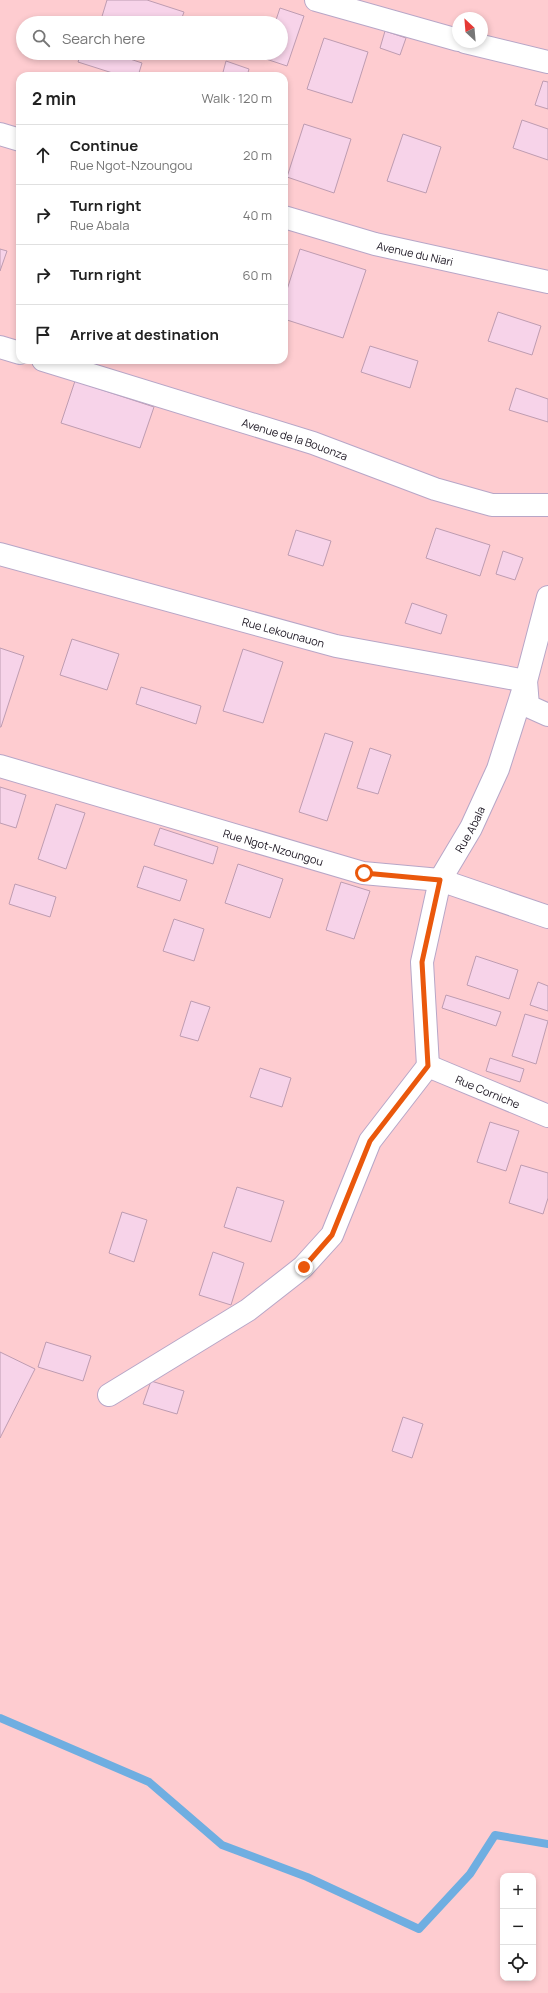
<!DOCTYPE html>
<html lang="en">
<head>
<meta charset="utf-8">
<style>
  :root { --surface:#fff; --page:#f6f6f6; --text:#222; --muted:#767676; --line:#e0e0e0 }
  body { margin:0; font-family:Manrope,sans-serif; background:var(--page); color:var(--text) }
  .controls { position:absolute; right:12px; bottom:12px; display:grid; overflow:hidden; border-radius:8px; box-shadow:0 2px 6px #0003 }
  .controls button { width:36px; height:36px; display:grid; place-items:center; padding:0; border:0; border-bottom:1px solid var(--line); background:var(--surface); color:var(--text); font:20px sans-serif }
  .compass { position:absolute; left:452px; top:12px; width:36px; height:36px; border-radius:50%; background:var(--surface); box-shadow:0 2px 6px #0003; rotate:334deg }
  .stop { position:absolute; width:12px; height:12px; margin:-9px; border:3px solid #ea580c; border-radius:50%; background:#fff }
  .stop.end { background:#ea580c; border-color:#fff; box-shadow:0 1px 4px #0008 }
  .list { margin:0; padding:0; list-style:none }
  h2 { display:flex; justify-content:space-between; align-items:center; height:52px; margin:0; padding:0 16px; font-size:17px }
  h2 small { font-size:13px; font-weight:400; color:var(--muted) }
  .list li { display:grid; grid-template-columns:26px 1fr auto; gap:12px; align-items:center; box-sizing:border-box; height:60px; padding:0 16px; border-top:1px solid var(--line) }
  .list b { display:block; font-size:15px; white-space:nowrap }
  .list p { margin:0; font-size:13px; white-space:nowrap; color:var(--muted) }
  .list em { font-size:13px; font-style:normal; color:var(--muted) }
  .icon { flex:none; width:22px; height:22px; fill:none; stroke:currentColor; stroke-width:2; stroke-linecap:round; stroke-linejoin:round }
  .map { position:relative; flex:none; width:548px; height:1993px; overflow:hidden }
  .search { position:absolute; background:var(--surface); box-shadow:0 2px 6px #0003; left:16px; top:16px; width:272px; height:44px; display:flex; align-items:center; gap:10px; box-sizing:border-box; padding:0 14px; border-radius:22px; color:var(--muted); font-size:15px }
  .panel { position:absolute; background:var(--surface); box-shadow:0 2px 6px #0003; left:16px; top:72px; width:272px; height:292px; border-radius:12px }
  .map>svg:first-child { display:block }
  .green { fill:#feccd0; fill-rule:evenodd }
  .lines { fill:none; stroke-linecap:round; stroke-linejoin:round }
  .stream { stroke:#6faee1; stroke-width:8 }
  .building { fill:#f7d3e9; stroke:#be9cb1 }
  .minor-casing { stroke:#b7a6c7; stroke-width:24 }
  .minor { stroke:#fff; stroke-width:22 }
  .route { stroke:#ea580c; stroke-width:5 }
  .labels { text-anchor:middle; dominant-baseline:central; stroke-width:3; stroke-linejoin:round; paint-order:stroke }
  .street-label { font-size:11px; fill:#1b1521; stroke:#f9f5fc }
</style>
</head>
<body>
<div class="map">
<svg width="548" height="1993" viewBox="0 0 548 1993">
  <rect width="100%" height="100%" fill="#f9f5fc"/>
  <path class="green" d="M0,0H548V1993H0ZM458,18H482V42H458ZM23,23H281V53H23ZM20,76H284V360H20ZM503,1876H533V1978H503Z"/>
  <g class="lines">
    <path class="stream" d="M0,1718L149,1782L222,1845L307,1877L419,1929L470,1874L495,1835L548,1844"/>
  </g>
  <path class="building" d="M107,0H147L184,12L180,23H100Z
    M280,8L304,16L287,66L263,58L265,53H281V23H275Z
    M385,31L406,38L400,55L380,48Z
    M324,38L368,52L352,103L307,89Z
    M81,53H112L142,63L138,76H122L78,62Z
    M226,61L249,69L247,76H222Z
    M543,81L548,82V109L535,105Z
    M522,120L548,129V160L513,148Z
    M304,124L351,139L334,193L287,177Z
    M403,134L441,147L426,193L387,181Z
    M0,249L7,251L0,271Z
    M300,249L366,270L343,338L284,319V299Z
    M498,312L541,326L532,355L488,341Z
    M370,346L418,361L410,388L361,372Z
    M75,381L154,407L140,448L61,423Z
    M516,388L548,399V422L509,410Z
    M436,528L490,545L480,576L426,558Z
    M296,530L331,541L323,566L288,555Z
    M503,551L523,558L515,580L496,574Z
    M412,603L447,615L441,634L405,623Z
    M72,639L119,654L107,690L60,675Z
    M0,648L24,656L1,727H0Z
    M243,649L283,662L263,723L223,711Z
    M141,687L201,706L196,724L136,704Z
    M325,733L353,742L327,821L299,812Z
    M370,748L391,755L378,794L357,788Z
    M0,787L26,795L16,828L0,823Z
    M56,804L85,813L66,869L38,859Z
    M160,828L218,847L213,864L154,845Z
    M238,864L283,879L270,918L225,903Z
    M144,866L187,880L180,901L137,887Z
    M341,882L370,891L354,939L326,930Z
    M15,884L56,897L50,917L9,904Z
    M174,919L204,929L194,961L163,951Z
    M476,956L518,970L509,999L467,985Z
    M538,982L548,986V1011L530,1005Z
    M446,995L501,1012L496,1026L442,1008Z
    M191,1001L210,1007L198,1041L180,1036Z
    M525,1014L548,1021L536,1064L512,1056Z
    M490,1058L524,1069L520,1082L486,1071Z
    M260,1068L291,1078L282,1107L250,1097Z
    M490,1122L519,1131L506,1171L477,1162Z
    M521,1165L548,1173V1198L543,1214L509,1203Z
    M237,1187L284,1201L271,1242L224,1227Z
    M122,1212L147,1220L134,1262L109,1253Z
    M213,1252L244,1263L231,1305L199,1295Z
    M46,1342L91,1356L83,1381L38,1367Z
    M0,1352L35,1369L0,1438Z
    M151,1381L184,1391L177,1414L143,1404Z
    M403,1417L423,1424L412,1458L392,1451Z"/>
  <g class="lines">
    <defs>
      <g id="minor">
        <path d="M316,0L458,40"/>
        <path d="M465,42L548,62"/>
        <path d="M0,134L20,140"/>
        <path id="s1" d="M284,217L375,244L548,282"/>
        <path d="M0,347L20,353"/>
        <path id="s2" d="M43,360L313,443L435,489L492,505H548"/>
        <path id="s3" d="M0,554L336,646L526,681L528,706L548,715"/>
        <path id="s4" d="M0,766L363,873L440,880L548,917"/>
        <path id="s5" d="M428,1066L422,962L440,880L471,828L498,769L526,681L548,597"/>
        <path id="s6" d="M428,1066L548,1116"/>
        <path d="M109,1395L248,1310L303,1267L332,1235L370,1141L428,1066"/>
      </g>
    </defs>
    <use href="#minor" class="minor-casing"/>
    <use href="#minor" class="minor"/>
  </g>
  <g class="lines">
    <path class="route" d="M304,1267L332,1235L370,1141L428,1066L422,962L440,880L364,873"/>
  </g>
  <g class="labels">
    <g class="street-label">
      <text stroke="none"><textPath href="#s1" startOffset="136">Avenue du Niari</textPath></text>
      <text stroke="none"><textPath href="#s2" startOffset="264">Avenue de la Bouonza</textPath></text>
      <text stroke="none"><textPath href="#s3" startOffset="294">Rue Lekounauon</textPath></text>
      <text stroke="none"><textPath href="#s5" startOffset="247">Rue Abala</textPath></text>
      <text stroke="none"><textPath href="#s4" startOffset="285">Rue Ngot-Nzoungou</textPath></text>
      <text stroke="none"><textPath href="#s6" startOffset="65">Rue Corniche</textPath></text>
    </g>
  </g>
</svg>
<div class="controls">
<button>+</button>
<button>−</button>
<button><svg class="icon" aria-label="locate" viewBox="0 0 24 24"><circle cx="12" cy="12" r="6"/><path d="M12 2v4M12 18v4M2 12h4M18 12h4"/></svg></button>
</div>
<svg class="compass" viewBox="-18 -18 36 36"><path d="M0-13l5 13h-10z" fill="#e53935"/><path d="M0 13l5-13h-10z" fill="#767676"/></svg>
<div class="stop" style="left:364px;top:873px"></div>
<div class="stop end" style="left:304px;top:1267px"></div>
<div class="search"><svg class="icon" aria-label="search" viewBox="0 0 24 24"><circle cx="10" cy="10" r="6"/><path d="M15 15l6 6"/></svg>Search here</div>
<section class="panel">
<h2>2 min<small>Walk · 120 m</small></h2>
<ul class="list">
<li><svg class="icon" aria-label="ahead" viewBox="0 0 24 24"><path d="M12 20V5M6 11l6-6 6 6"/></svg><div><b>Continue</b><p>Rue Ngot-Nzoungou</p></div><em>20 m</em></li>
<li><svg class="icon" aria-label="right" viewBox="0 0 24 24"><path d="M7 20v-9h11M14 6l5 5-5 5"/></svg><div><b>Turn right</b><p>Rue Abala</p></div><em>40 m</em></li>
<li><svg class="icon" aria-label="right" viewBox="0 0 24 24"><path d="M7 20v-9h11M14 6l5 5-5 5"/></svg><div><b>Turn right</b></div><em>60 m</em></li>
<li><svg class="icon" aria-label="arrive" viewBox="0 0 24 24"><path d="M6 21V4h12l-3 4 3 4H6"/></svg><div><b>Arrive at destination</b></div></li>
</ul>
</section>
</div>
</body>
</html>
